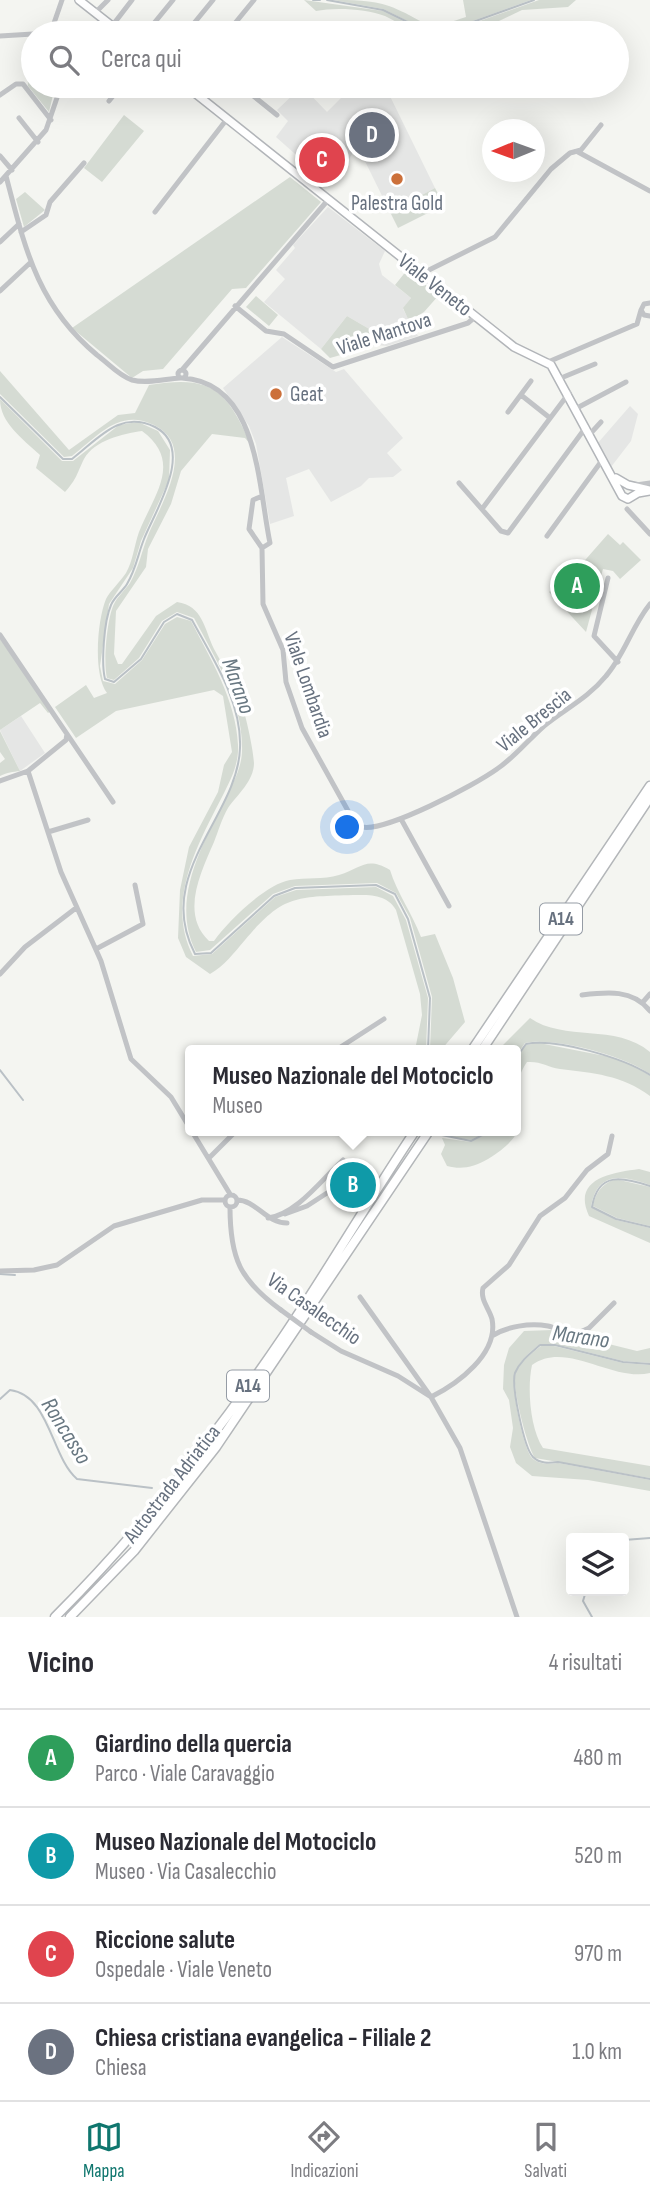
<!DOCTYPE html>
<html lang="it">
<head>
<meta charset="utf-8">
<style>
  :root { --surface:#fff; --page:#f7f7f7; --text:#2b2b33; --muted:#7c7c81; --line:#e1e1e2; --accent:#0f766e }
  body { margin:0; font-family:"Sofia Sans Condensed",sans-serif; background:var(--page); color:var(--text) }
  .controls { position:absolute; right:21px; bottom:21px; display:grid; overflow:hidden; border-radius:7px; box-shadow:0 7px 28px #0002 }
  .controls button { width:63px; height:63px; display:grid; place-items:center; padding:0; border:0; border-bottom:2px solid var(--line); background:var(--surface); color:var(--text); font:35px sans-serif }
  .compass { position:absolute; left:482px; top:119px; width:63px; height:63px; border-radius:50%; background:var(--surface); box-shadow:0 7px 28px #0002; rotate:269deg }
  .you { position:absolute; left:348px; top:828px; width:24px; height:24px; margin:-18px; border:5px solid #fff; border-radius:50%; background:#1a73e8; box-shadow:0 0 0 10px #1a73e833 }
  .badge { display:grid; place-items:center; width:46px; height:46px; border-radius:50%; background:var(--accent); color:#fff; font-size:23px; font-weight:700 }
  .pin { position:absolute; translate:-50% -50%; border:4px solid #fff; box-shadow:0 2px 7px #0006 }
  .popup { position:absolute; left:185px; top:1045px; width:336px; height:91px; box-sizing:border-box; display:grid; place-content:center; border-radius:7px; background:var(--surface); filter:drop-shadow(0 2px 5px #0005); font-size:23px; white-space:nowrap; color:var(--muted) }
  .popup b { font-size:26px; color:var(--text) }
  .popup::after { content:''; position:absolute; left:50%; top:100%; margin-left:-14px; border:14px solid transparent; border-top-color:var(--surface) }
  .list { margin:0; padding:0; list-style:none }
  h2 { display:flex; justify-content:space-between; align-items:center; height:91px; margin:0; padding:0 28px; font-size:30px }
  h2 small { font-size:23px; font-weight:400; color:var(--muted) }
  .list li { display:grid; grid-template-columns:46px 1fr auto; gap:21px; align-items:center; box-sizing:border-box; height:98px; padding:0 28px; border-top:2px solid var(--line) }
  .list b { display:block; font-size:26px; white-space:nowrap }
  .list p { margin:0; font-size:23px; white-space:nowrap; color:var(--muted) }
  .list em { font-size:23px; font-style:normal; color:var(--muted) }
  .icon { flex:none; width:38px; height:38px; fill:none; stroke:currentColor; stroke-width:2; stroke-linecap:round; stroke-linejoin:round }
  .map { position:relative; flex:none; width:650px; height:1617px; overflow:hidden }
  .search { position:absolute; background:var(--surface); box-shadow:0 7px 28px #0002; left:21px; right:21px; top:21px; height:77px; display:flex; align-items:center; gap:18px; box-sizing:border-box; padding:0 24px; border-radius:38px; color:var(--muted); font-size:26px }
  .sheet { height:483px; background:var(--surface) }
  nav { display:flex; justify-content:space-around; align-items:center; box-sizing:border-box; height:98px; border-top:2px solid var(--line); background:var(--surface); font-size:19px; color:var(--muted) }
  nav a { display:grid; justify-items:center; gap:4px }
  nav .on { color:var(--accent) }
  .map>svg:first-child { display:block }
  .built { fill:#e5e6e5 }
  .green { fill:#d5dbd3 }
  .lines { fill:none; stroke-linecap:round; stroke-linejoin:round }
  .stream { stroke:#bac1c6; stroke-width:2 }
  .major-casing { stroke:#b2b5b9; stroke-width:10 }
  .highway-casing { stroke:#b3b6b9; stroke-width:11 }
  .minor { stroke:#c1c3c6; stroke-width:5 }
  .major { stroke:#fff; stroke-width:7 }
  .highway { stroke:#fff; stroke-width:8 }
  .minor-bridge { stroke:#c1c3c6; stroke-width:5 }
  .poi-dot { fill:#cc703a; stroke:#fff; stroke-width:2.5 }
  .labels { text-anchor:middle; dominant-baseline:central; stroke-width:7; stroke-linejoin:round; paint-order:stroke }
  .shield { fill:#fff; stroke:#959ca5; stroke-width:2 }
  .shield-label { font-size:19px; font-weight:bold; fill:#67717f }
  .poi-label { font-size:21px; fill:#67717f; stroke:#fff }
  .street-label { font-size:21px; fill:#67717f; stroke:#fff }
  .water-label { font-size:23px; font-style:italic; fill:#697882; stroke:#fff }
</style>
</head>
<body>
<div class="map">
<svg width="650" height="1617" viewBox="0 0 650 1617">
  <rect width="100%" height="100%" fill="#f4f5f1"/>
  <path class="built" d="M302,86L327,112L353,86H385L435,188L390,212L357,145L347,163L344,160L321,177L276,137L288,121L277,110Z
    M328,207L385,251L379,264L382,275L411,298L403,309L418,336L387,346L376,345L371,330L347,316L321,349L264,302L285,279L276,270L295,248L293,245Z
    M282,337L336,372L344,369L403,438L387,453L402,470L393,477L369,478L361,486L331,502L309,469L286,478L294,516L270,524L256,444L249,426L223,388Z
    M630,406L638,414L631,441L611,467L597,444Z
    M21,716L45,753L20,771L0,730Z"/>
  <path class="green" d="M304,0L383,11L427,33C412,33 398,22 385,16C367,9 335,7 316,11Z
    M333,0C351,0 372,0 389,6C429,21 420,33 466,17L463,0H531L445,31H428L383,9Z
    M539,0H576L568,7L522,10L478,31L446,33Z
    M27,67L33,70V86H55L49,112L28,86Z
    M124,115L144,131L102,182L84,168Z
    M290,177L321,202L246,288L232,289L163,369L143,371L132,378L72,328Z
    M435,188L444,205L398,228L390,212Z
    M25,192L45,210L24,227L16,199Z
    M407,270L439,295L424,312L409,321L403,308L411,298L395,285Z
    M256,296L278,315L269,326L246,307Z
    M347,316L371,330L376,345L330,358L321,349Z
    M0,371L69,450L118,415L135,413L149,385C211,375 226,388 251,445L245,438L212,434L181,471L171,504L148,549L146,567L116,611L114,654L118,664H122L156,616L177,602C203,606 204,628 214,649C220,661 229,673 235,686C243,701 253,746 254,763C254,781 237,795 228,808C222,818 218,832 214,842C201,872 180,914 209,941H214C227,922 266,884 290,880C306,877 323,880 339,875C362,868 366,856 390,870C397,893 412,913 421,937L435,934L453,978L465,1022L441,1050H430L432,997L410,918L396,893L377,883L295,886L273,894L210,950L196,952C170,901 202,846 224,801C233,783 243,767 242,746C242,700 215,658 194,618L177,612L162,621L139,658L114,680L107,678C103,663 107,618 114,604C118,596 125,590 130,583C139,567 142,550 149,533C161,504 198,446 154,425C119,408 98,436 72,456L64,457L0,394Z
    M0,399L62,461H73L119,425L138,422L158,431L170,450L169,480L141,541L133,568L109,604L100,666L103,681L115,684L142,660L165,624L177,617L191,621C211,660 236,700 238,745C239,764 231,779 223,795C198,844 165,901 193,956L212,954L275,897L296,890L376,887L393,896L406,920L428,998L426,1050H415L422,1015L420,994L396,910C387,894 369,895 353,895C295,897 283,895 245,940C234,953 224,966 210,974L186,957L178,938L180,890L189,847L218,792L224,765L232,752L223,696L214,690L116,711L76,738L55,707L86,685L94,698L107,693C93,675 97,621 106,599C110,591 120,582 126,573C133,561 134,546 139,532C153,496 184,462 142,431C122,434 95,440 84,459C77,473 77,479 65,492L36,468L40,455C23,439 0,423 0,399Z
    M608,534L620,545L623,542L641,560L620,579L613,571L603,569L586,632L549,592L576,565L579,567Z
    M0,639L51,711L48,713L40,703L0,730Z
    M0,731L20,771C12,772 8,772 0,776V763L5,759L0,752Z
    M530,1018C564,1042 616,1023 650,1052V1074C624,1056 556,1037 525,1043L516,1056V1050H498Z
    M539,1043L610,1057L633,1065L650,1076V1096C622,1075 593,1073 560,1069C547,1067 541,1061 527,1062C498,1104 550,1121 488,1159C474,1167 462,1170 447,1166L441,1154L445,1145L442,1138L471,1142L492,1131H516V1059L526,1045Z
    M438,1131H489L471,1140L437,1135Z
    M639,1169L650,1172V1185C622,1175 597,1171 591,1207L616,1220L650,1228V1243L589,1216C572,1179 610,1173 639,1169Z
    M615,1179L650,1187V1226L617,1218L593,1206C596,1192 601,1185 615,1179Z
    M552,1330L637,1351L650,1348V1363L623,1361L555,1344H540C530,1352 520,1360 515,1373C510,1384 523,1448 532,1458C539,1465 549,1464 558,1463L650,1480V1491L588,1480L532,1476L516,1463L510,1447L513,1428L509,1400L503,1389L504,1365L509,1348L524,1331Z
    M541,1346H554L623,1363L650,1365V1373C612,1382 566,1340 532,1365C527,1388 530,1428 543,1448L650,1466V1478L535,1458C527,1446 513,1391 515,1376C517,1364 532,1353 541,1346Z"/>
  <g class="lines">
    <path class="stream" d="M313,0H320
      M327,0L383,10L428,32H445L534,0
      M0,397L63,459H72C99,438 120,410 155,427C196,448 155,511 144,539C138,554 136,569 127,584C123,591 114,597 111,605C104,621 101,663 105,679L114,682L141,659L164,622L177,614L192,620C213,659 242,702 240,748C238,816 153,874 195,954L211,953L274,896L295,888L376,885L395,894L408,919L430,998L428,1050
      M516,1058L526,1044C556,1038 624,1058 650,1075
      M0,1070L23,1100
      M432,1133L471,1141L490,1131
      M650,1186C623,1177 598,1171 592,1207L616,1219L650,1227
      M0,1274L15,1275
      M650,1364L623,1362L555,1345H540C531,1353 520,1361 515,1373C511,1385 524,1448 533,1457C540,1464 549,1463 558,1462L650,1479
      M0,1399L10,1390C50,1395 51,1457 77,1479L152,1488
      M624,1540L650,1538
      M586,1591L583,1601L592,1617"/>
    <defs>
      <path id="major" d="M79,0L121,33
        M186,86L514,347L551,365L622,496L628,499L638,493L650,491
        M616,478L628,485L650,490"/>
      <path id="highway" d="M472,1050L650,786
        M482,1050L650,797
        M55,1617C140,1532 216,1436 283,1337C329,1269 370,1198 415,1131
        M70,1617L134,1551L216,1447L429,1131"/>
    </defs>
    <use href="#major" class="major-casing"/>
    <use href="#highway" class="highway-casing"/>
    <path class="minor" d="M95,13L108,0
      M112,26L132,0
      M53,33V26L62,0
      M146,33L173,0
      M186,33L213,0
      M227,33L254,0
      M0,36L33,34
      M241,86L277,115
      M0,95L16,84H23L51,120
      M109,101L121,86
      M19,118L38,142
      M578,152L650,191
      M0,156L12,170
      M6,176C25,248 37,305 97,355C108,363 119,376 132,380C147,384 165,379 180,378
      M0,182L46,130L61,86
      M155,212L227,119
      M21,232L46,215L50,202L84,163
      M0,242L19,224
      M421,274L495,237L551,169L570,153L581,150L601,125
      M0,291L31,262
      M650,303L644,304L641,310L644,315L650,316
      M235,306L266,331L284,334L333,367L468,323L475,317
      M548,362L637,324L641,310
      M178 374a4 4 0 1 1 8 0a4 4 0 1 1-8 0Z
      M182,370L328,200
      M182,378C259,382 258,486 270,543L262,548L263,604L283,650L286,682L302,728L352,818L362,827C386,832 475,785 497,769C515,757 528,740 544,726C565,709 588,698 606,676C625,654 632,626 650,604
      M561,378L595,364
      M521,395L550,418
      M577,408L626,382
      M508,412L531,381
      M590,434L601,422
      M459,483L501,531L508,533L586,427
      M636,485L650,483
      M260,497L253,500L249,529L262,548
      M482,509L569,393
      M627,509L650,534
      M547,536L603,459
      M608,578L594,636L618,662
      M0,635L113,802
      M28,771L61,872L101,961L131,1059L171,1097L230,1194
      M0,781L28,771L66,740L67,734
      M401,819L449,906
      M48,832L88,820
      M96,949L143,924L135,885
      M0,974L25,947L76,908
      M582,995C607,992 633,989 650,1011
      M643,1002L650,994
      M336,1050L384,1019
      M209,1158L236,1131
      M225 1201a6 6 0 1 1 12 0a6 6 0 1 1-12 0Z
      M237,1200C256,1200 266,1223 287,1223
      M230,1207C230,1259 240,1280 281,1310
      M285,1214L307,1206L350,1178
      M268,1218C297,1214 322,1179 343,1160
      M0,1271L34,1270L57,1265L114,1226L202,1200H224
      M360,1297L431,1397C457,1384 499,1354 492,1319C489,1308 480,1300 483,1288L509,1265L540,1216L565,1198L587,1170L608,1154L612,1136
      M311,1332L341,1351L398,1376L431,1397L460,1448L517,1617
      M492,1336C507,1326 530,1323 548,1326C558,1328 565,1334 576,1334L589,1328L614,1303"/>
    <use href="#major" class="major"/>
    <use href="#highway" class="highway"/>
    <path class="minor-bridge" d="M281,1310L311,1332"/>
  </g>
  <g class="poi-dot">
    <circle cx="397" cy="179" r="7"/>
    <circle cx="276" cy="394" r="7"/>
  </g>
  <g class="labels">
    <g class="shield">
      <rect x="540" y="903.5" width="42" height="31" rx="5"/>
      <rect x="227" y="1370.5" width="42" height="31" rx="5"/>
    </g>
    <g class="shield-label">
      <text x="561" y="919">A14</text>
      <text x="248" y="1386">A14</text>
    </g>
    <g class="poi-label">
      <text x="397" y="203">Palestra Gold</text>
      <text x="290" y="394" text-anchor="start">Geat</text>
    </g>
    <g class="street-label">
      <text transform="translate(435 285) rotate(38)">Viale Veneto</text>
      <text transform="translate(384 334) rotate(-18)">Viale Mantova</text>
      <text transform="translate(308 685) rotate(71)">Viale Lombardia</text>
      <text transform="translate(534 720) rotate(-39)">Viale Brescia</text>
      <text transform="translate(314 1309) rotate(35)">Via Casalecchio</text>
      <text transform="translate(172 1484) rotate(-52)">Autostrada Adriatica</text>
    </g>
    <g class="water-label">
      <text transform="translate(238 686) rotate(70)">Marano</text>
      <text transform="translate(581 1337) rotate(8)">Marano</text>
      <text transform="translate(66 1431) rotate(58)">Roncasso</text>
    </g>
  </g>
</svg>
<div class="controls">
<button><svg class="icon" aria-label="layers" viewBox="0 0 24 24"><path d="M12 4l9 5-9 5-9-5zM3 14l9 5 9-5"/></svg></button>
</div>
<svg class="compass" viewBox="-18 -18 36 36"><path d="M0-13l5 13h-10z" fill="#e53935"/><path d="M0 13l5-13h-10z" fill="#7c7c81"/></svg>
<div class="you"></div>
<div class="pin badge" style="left:577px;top:586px;background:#2e9e5b">A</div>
<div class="pin badge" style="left:353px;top:1185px;background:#0f9aa8">B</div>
<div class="popup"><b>Museo Nazionale del Motociclo</b>Museo</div>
<div class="pin badge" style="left:322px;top:160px;background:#e0444e">C</div>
<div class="pin badge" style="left:372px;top:135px;background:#6b7280">D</div>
<div class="search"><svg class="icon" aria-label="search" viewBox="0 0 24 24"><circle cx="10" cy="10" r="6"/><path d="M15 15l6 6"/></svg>Cerca qui</div>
</div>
<section class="sheet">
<h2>Vicino<small>4 risultati</small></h2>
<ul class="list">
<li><span class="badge" style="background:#2e9e5b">A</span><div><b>Giardino della quercia</b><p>Parco · Viale Caravaggio</p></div><em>480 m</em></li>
<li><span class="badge" style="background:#0f9aa8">B</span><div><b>Museo Nazionale del Motociclo</b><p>Museo · Via Casalecchio</p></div><em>520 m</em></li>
<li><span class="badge" style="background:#e0444e">C</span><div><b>Riccione salute</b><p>Ospedale · Viale Veneto</p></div><em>970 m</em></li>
<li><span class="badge" style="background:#6b7280">D</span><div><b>Chiesa cristiana evangelica - Filiale 2</b><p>Chiesa</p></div><em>1.0 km</em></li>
</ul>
</section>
<nav>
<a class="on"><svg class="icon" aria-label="map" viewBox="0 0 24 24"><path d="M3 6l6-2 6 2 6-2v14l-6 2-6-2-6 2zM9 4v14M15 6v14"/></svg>Mappa</a>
<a><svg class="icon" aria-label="directions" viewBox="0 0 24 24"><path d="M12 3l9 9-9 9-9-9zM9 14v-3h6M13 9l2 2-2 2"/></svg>Indicazioni</a>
<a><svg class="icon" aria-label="saved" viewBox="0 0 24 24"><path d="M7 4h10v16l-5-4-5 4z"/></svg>Salvati</a>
</nav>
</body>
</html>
